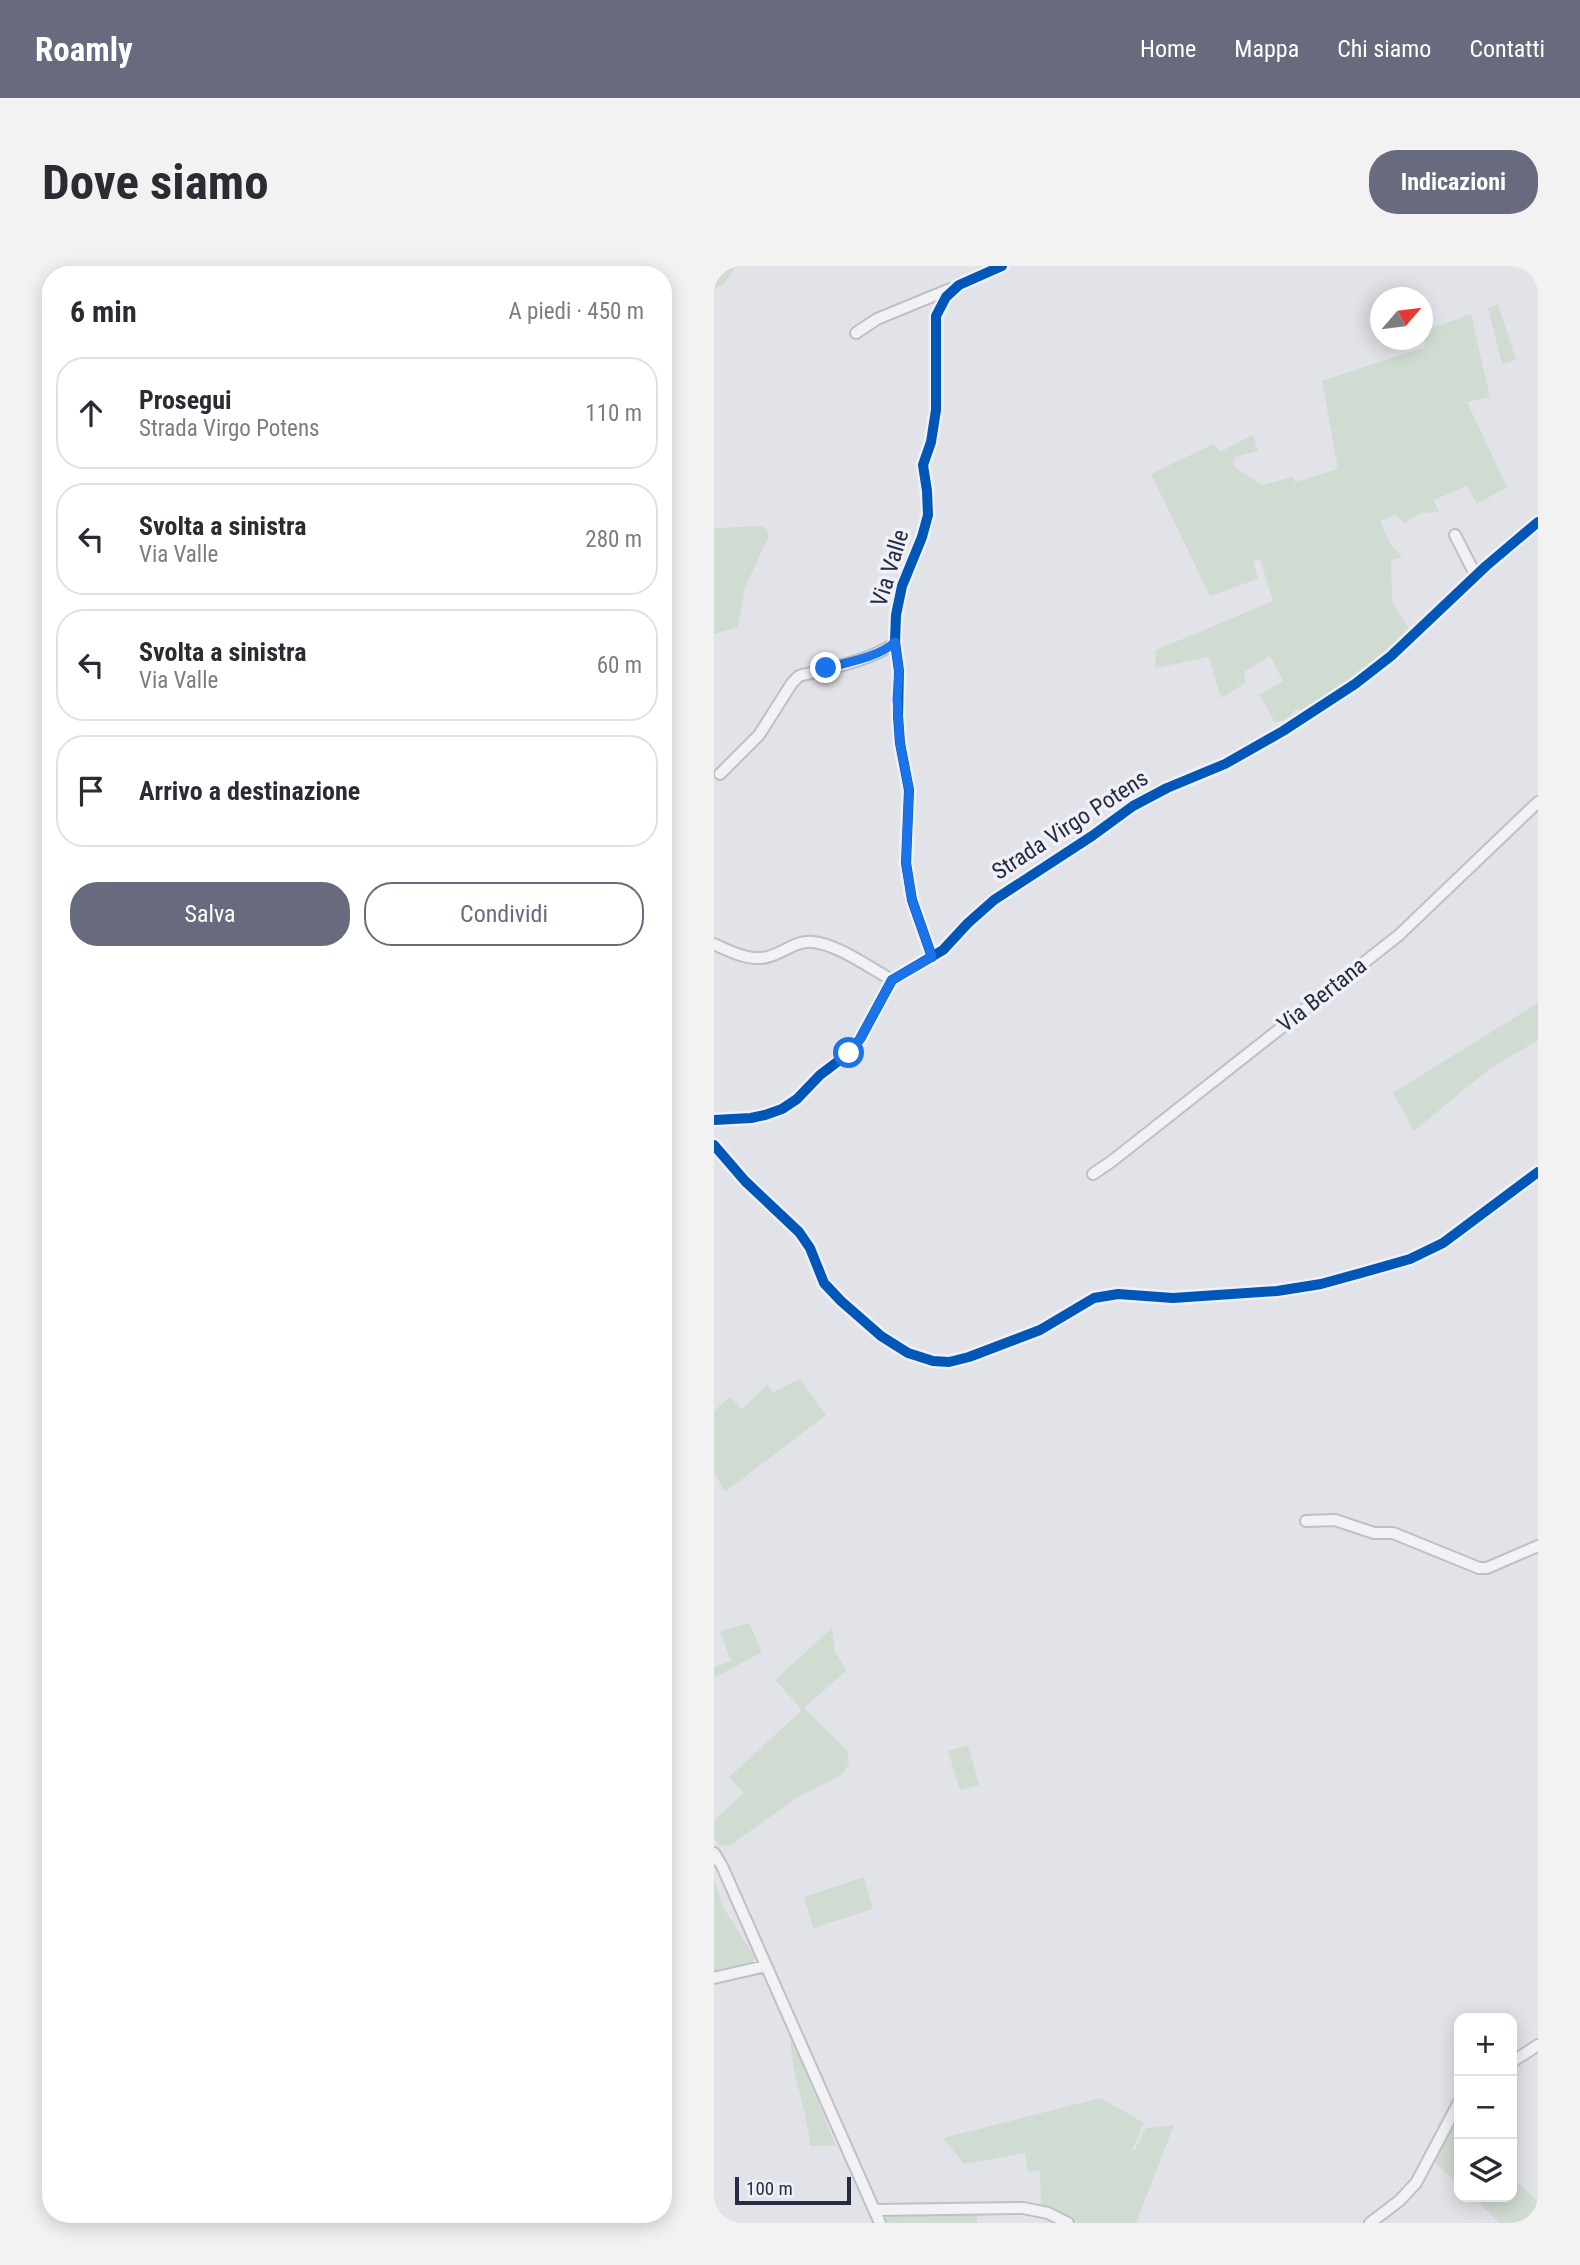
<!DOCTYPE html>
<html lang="it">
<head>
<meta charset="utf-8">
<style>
  :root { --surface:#fff; --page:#f2f2f3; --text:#2b2b33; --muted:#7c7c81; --line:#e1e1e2; --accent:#686b7d }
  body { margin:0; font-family:"Roboto Condensed",sans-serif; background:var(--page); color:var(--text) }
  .controls { position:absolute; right:21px; bottom:21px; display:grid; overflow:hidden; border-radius:14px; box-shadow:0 4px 18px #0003 }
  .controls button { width:63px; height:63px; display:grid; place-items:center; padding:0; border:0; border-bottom:2px solid var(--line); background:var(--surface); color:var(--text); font:35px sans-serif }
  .compass { position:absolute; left:656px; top:21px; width:63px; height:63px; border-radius:50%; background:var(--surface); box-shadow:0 4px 18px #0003; rotate:62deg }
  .scale { position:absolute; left:21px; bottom:18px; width:116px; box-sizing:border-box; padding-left:7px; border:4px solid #272b43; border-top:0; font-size:19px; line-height:24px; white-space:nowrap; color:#272b43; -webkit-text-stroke:5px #f0f1f7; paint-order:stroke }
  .stop { position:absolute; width:21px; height:21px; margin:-16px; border:5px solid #1a73e8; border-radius:50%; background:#fff }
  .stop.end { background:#1a73e8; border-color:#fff; box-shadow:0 2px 7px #0008 }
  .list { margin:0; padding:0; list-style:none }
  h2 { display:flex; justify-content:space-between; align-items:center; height:91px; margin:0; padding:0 28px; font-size:30px }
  h2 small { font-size:23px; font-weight:400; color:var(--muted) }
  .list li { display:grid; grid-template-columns:46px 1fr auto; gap:21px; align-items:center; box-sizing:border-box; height:112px; margin:0 14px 14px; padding:0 14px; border:2px solid var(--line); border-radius:28px }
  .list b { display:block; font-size:26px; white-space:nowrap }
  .list p { margin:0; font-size:23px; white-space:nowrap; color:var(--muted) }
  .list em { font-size:23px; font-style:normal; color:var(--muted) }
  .actions { display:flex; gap:14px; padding:21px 28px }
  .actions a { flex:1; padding:16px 0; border:2px solid var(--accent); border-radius:28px; text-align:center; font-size:24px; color:var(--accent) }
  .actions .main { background:var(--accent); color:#fff }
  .icon { flex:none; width:38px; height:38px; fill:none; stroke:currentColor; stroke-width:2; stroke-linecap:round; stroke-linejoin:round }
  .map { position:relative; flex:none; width:824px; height:1957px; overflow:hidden; border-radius:28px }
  header { display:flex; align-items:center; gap:42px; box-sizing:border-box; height:98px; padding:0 35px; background:var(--accent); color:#fff }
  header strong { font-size:33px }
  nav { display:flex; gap:38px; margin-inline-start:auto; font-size:24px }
  .intro { display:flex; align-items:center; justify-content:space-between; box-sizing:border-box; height:168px; padding:0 42px }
  h1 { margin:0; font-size:49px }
  .button { padding:18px 32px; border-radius:28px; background:var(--accent); color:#fff; font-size:24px; font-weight:700 }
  main { display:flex; gap:42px; padding:0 42px }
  aside { flex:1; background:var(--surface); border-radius:28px; box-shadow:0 4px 18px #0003 }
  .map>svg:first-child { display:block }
  .green { fill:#d0dbd2 }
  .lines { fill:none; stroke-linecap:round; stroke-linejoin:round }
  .minor-casing { stroke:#bfc0c6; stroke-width:14 }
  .minor { stroke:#f2f2f4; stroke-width:10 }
  .cycleway-casing { stroke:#f0f1f7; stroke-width:15 }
  .cycleway { stroke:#0057b8; stroke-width:10 }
  .route { stroke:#1a73e8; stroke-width:9 }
  .labels { text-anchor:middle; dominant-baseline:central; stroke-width:7; stroke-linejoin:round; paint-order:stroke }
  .street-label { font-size:23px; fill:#272b43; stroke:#f0f1f7 }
</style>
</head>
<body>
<header>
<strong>Roamly</strong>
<nav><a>Home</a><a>Mappa</a><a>Chi siamo</a><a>Contatti</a></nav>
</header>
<div class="intro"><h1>Dove siamo</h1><a class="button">Indicazioni</a></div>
<main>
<aside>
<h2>6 min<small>A piedi · 450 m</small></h2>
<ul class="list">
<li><svg class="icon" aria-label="ahead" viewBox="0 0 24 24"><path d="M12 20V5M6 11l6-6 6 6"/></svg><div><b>Prosegui</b><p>Strada Virgo Potens</p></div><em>110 m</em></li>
<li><svg class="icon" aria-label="left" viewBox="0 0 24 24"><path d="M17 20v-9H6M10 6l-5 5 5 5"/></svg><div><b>Svolta a sinistra</b><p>Via Valle</p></div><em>280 m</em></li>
<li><svg class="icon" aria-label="left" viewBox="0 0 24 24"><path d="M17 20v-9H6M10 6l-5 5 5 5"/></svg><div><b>Svolta a sinistra</b><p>Via Valle</p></div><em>60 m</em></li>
<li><svg class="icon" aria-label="arrive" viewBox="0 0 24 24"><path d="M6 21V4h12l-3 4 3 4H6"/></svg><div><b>Arrivo a destinazione</b></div></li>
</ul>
<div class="actions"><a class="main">Salva</a><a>Condividi</a></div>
</aside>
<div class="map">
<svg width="824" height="1957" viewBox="0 0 824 1957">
  <rect width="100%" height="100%" fill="#e2e3e8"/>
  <path class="green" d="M0,0H22L10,18L0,23Z
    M784,38L802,94L788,98L774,42Z
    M757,48L776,131L753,136L793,221L763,238L753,220L720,234L725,246L707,247L691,257L681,249L666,255L676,277L688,291L677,294L678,336L697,366L676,384L591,445L582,443C578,449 570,456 561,456L545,429L569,415L556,390L530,406L531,417L507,432L495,391L441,402L442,384L559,335L546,293L539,295L544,313L496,330L437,208L499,178L506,186L539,169L544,185L521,191L519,196L521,201L548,219L579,211L581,216L624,203L608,115L711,81L709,65Z
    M47,260L53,264L55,270L31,321L24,361L0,368V262Z
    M824,737V774L774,804L700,865L679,827Z
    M86,1113L112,1149L11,1226L0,1205V1145L16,1131L28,1143L53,1119L60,1126Z
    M35,1357L48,1386L0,1412V1401L17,1395L6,1365Z
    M118,1362L121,1386L133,1404L90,1442L133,1484L135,1498L125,1511L87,1529L15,1580L5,1579L0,1571V1554L30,1527L15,1511L88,1444L61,1414Z
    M254,1479L265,1519L246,1524L234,1485Z
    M150,1611L159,1643L99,1662L90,1631Z
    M0,1613L9,1641L41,1691L38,1698L0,1709Z
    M77,1770L122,1880H96C94,1844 75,1805 77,1770Z
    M387,1832L430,1857L418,1884L420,1885L432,1862L460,1859L422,1957H364L348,1948L327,1940L326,1904L314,1906L311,1887L250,1898L229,1872Z
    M741,1854L745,1858V1918L720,1896L728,1876Z
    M798,1911L824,1936V1957H786L759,1931H798Z
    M263,1948V1957H172L170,1952L175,1949Z"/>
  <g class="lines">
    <defs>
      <path id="minor" d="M142,67L163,53L236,23
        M741,269L762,310
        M6,508L45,469L78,417L85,410C112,403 161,394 181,376
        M0,678C15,685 31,693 47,692C66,691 79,674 99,676C123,678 156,702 178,714
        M218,691L198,634L192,597L195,524L186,477L184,450L185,405L181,376L182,349L188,320L208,271L214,249L213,225L209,199L217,176L222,144V50L232,31L245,19L288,0
        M0,854L37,852L51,849L68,843L83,833L106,809L135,787L146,773L178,714L229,684L254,657L280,634L378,570L419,540L453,522L511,498L569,465L641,418L677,390L772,300L824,256
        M0,879L31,915L85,966L96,982L110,1017L127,1035L167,1070L194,1087L219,1095L235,1096L255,1091L326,1064L380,1032L404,1028L459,1032L563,1025L607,1018L647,1007L696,993L729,977L824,906
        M379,908L398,895L685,669L824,536
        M592,1255L621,1254L660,1267H679L765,1302H773L824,1280
        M0,1587L8,1600L166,1957
        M0,1712L52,1700
        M798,1796L824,1779
        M161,1944L309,1942L334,1947L354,1957
        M656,1957L685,1935L702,1917L745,1836"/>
    </defs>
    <use href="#minor" class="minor-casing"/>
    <use href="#minor" class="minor"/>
    <defs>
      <path id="cycleway" d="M218,691L198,634L192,597L195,524L186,477L184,450L185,405L181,376L182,349L188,320L208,271L214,249L213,225L209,199L217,176L222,144V50L232,31L245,19L288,0
        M0,854L37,852L51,849L68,843L83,833L106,809L135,787L146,773L178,714L229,684L254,657L280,634L378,570L419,540L453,522L511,498L569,465L641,418L677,390L772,300L824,256
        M0,879L31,915L85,966L96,982L110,1017L127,1035L167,1070L194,1087L219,1095L235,1096L255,1091L326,1064L380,1032L404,1028L459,1032L563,1025L607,1018L647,1007L696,993L729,977L824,906"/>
    </defs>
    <use href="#cycleway" class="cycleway-casing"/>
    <use href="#cycleway" class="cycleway"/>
  </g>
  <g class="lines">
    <path class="route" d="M112,402C134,396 163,392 181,376L185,405L183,433L186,477L195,523L192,597L198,634L218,691L178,714L146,773L135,787"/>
  </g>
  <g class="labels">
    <g class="street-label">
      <text transform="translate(176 302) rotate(-73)">Via Valle</text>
      <text transform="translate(356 559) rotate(-33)">Strada Virgo Potens</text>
      <text transform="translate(608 729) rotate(-38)">Via Bertana</text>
    </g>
  </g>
</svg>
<div class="controls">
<button>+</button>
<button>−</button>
<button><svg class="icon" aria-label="layers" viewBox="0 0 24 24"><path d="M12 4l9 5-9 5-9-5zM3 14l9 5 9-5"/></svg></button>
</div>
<svg class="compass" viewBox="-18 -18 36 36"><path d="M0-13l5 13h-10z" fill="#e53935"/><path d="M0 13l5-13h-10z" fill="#7c7c81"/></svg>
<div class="scale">100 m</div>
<div class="stop" style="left:135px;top:787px"></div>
<div class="stop end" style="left:112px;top:402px"></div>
</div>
</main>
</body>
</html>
